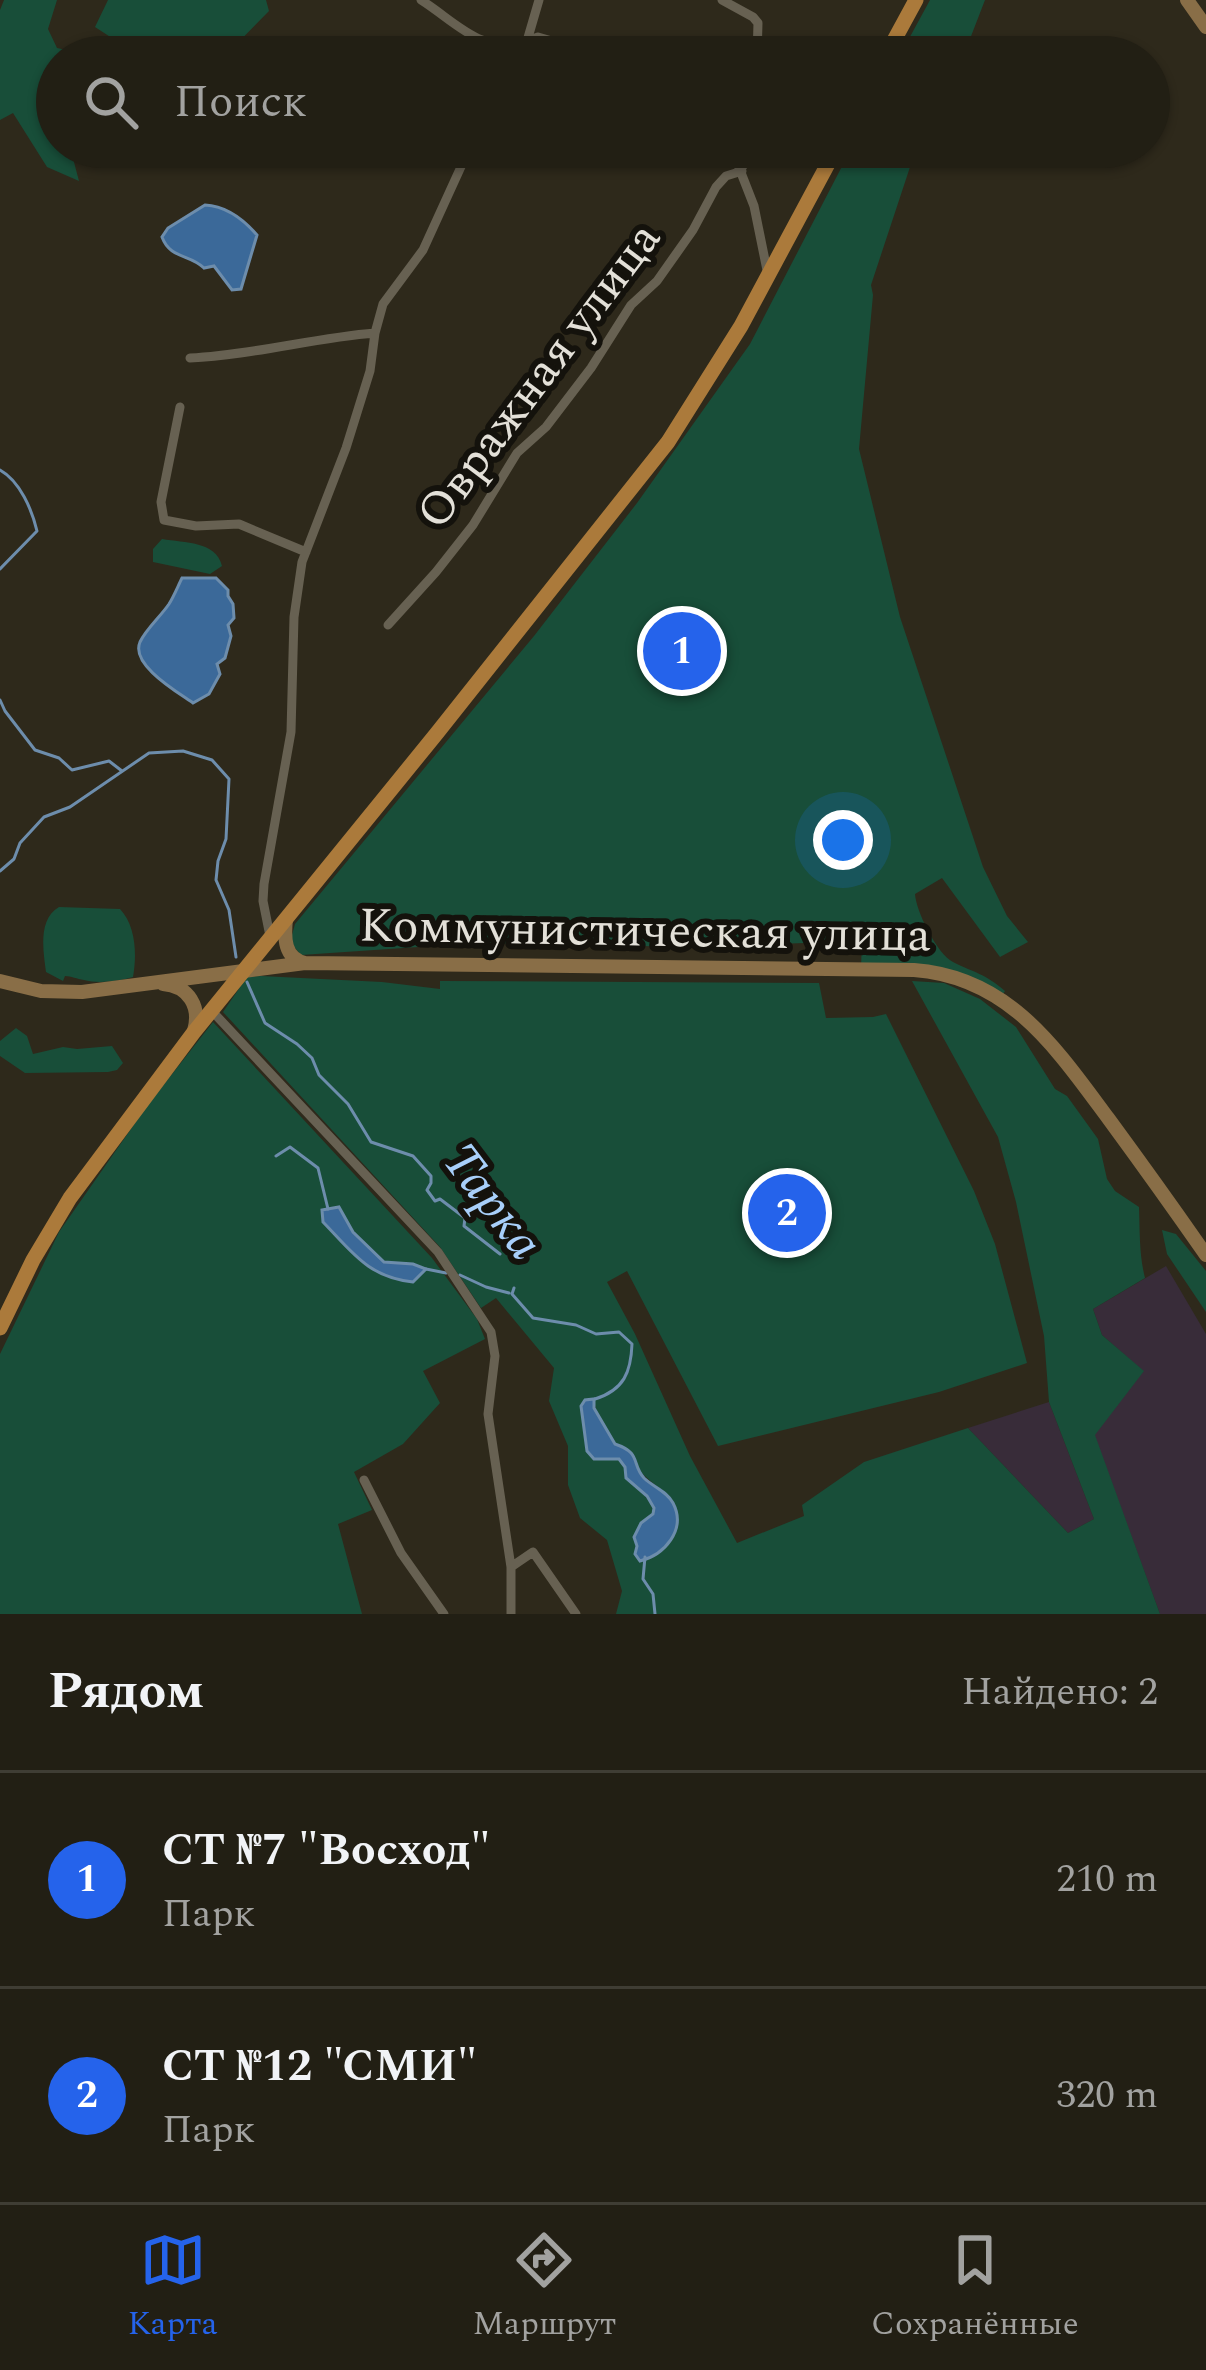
<!DOCTYPE html>
<html lang="ru">
<head>
<meta charset="utf-8">
<style>
  :root { --surface:#221f14; --page:#2a271d; --text:#f1f3f6; --muted:#a2a2a0; --line:#3f3d34; --accent:#2563eb }
  body { margin:0; font-family:Spectral,serif; background:var(--page); color:var(--text) }
  .you { position:absolute; left:843px; top:840px; width:42px; height:42px; margin:-30px; border:9px solid #fff; border-radius:50%; background:#1a73e8; box-shadow:0 0 0 18px #1a73e833 }
  .badge { display:grid; place-items:center; width:78px; height:78px; border-radius:50%; background:var(--accent); color:#fff; font-size:39px; font-weight:700 }
  .pin { position:absolute; translate:-50% -50%; border:6px solid #fff; box-shadow:0 3px 12px #0006 }
  .list { margin:0; padding:0; list-style:none }
  h2 { display:flex; justify-content:space-between; align-items:center; height:156px; margin:0; padding:0 48px; font-size:51px }
  h2 small { font-size:39px; font-weight:400; color:var(--muted) }
  .list li { display:grid; grid-template-columns:78px 1fr auto; gap:36px; align-items:center; box-sizing:border-box; height:216px; padding:0 48px; border-top:3px solid var(--line) }
  .list b { display:block; font-size:45px; white-space:nowrap }
  .list p { margin:0; font-size:39px; white-space:nowrap; color:var(--muted) }
  .list em { font-size:39px; font-style:normal; color:var(--muted) }
  .icon { flex:none; width:66px; height:66px; fill:none; stroke:currentColor; stroke-width:2; stroke-linecap:round; stroke-linejoin:round }
  .map { position:relative; flex:none; width:1206px; height:1614px; overflow:hidden }
  .search { position:absolute; background:var(--surface); box-shadow:0 3px 9px #0004; left:36px; right:36px; top:36px; height:132px; display:flex; align-items:center; gap:30px; box-sizing:border-box; padding:0 42px; border-radius:66px; color:var(--muted); font-size:45px }
  .sheet { height:588px; background:var(--surface) }
  nav { display:flex; justify-content:space-around; align-items:center; box-sizing:border-box; height:168px; border-top:3px solid var(--line); background:var(--surface); font-size:33px; color:var(--muted) }
  nav a { display:grid; justify-items:center; gap:6px }
  nav .on { color:var(--accent) }
  .map>svg:first-child { display:block }
  .commercial { fill:#382c39 }
  .green { fill:#184e39; fill-rule:evenodd }
  .water { fill:#3b6999; stroke:#6d8dac; stroke-width:3 }
  .lines { fill:none; stroke-linecap:round; stroke-linejoin:round }
  .stream { stroke:#6d8dac; stroke-width:3 }
  .street { stroke:#676152; stroke-width:9 }
  .secondary { stroke:#896e47; stroke-width:14 }
  .primary { stroke:#ab7a3b; stroke-width:15 }
  .labels { text-anchor:middle; dominant-baseline:central; stroke-width:12; stroke-linejoin:round; paint-order:stroke }
  .street-label { font-size:48px; fill:#e3e0d8; stroke:#14120c }
  .water-label { font-size:51px; font-style:italic; fill:#a8cffa; stroke:#14120c }
</style>
</head>
<body>
<div class="map">
<svg width="1206" height="1614" viewBox="0 0 1206 1614">
  <rect width="100%" height="100%" fill="#2e291b"/>
  <path class="commercial" d="M1166,1266L1206,1334V1614H1160L1094,1435L1143,1371L1102,1335L1093,1309Z
    M1049,1402L1094,1519L1068,1533L968,1428Z"/>
  <path class="green" d="M4,0H57L48,29L57,48L95,56L115,40L95,27L108,0H266L269,11L224,57H57V147H70L79,181L47,167L13,113L0,120V10Z
    M930,0H985L963,57H899Z
    M852,147H920L912,161L871,285L873,295L859,449L900,617L983,867L1007,916L1028,942L1000,957L942,878L915,894C916,911 937,954 953,962C975,973 984,973 1005,991L1003,994L964,976L861,967L862,941L693,947L477,943L301,955L290,942L295,924L534,636L637,503L750,344Z
    M162,539C185,543 216,541 222,566L210,574L153,562V549Z
    M59,907L120,909C136,926 137,955 133,977C119,981 98,984 84,980C77,979 71,976 65,976L63,981L46,972C43,950 38,919 59,907Z
    M261,976L382,982L440,989V981L819,983L826,1018L873,1017L886,1014L974,1191L995,1244L1027,1363L939,1392L718,1446L627,1271L607,1282L635,1334L690,1456L737,1543L804,1516L802,1505L864,1462L968,1428L1068,1533L1094,1519L1049,1402L1044,1336L1016,1202L998,1137L912,981L944,983L980,999L1016,1027L1055,1089L1067,1096L1098,1139L1107,1179L1115,1191L1139,1207C1140,1232 1139,1254 1145,1278L1093,1309L1102,1335L1144,1371L1095,1435L1160,1614H616L622,1591L607,1540L580,1518L568,1485V1446L549,1401L554,1368L496,1298L481,1308L440,1247L223,1012L247,977ZM594,1400C598,1431 638,1473 662,1490L667,1546L647,1560L641,1523L654,1513V1508L618,1459L607,1460L587,1451L581,1406Z
    M213,1022L432,1258L477,1319L485,1339L423,1371L440,1403L403,1444L354,1472L372,1510L338,1524L362,1614H0V1354L59,1232L147,1106Z
    M16,1028L27,1036L33,1054L63,1047L77,1049L112,1046L123,1063L117,1070L108,1072L25,1073L0,1056V1041Z
    M1162,1230L1176,1234L1206,1271V1312L1167,1254Z"/>
  <path class="water" d="M205,205C226,206 244,220 257,235L241,289L232,290L214,266L204,268C190,254 170,259 162,237L168,228Z
    M182,578H216L228,590V596L233,604L234,618L228,625L231,636L225,658L217,664L220,674L209,694L193,703C179,693 130,665 140,642C146,629 161,616 169,604C174,596 178,586 182,578Z
    M339,1207L353,1232L384,1262L413,1264L426,1269L413,1282C368,1277 353,1253 323,1222L322,1210Z
    M594,1399V1408L615,1444C642,1453 631,1464 644,1478C653,1487 667,1491 673,1503C687,1530 664,1555 640,1561L635,1554L637,1546L634,1537L641,1523L653,1514L654,1508L647,1496L626,1478L625,1467L619,1459H594L587,1451L581,1406L585,1400Z"/>
  <g class="lines">
    <path class="stream" d="M0,470C20,481 32,510 37,531L0,569
      M0,700L5,711L35,750L59,758L72,770L109,761L122,771
      M0,871L14,859L20,843L44,817L70,807L149,753L183,751L212,760L229,779L226,839L218,861L216,880L229,910L236,957
      M247,982L265,1023L297,1044L312,1058L319,1075L348,1104L371,1142L413,1156L431,1176V1183L427,1190L435,1201L440,1199L465,1218L464,1226L500,1254
      M276,1156L290,1147L318,1168L328,1209
      M426,1269L446,1273
      M460,1275L486,1287L509,1293
      M514,1288L512,1294L533,1318L576,1325L596,1334L619,1332L632,1344C631,1372 624,1390 595,1399
      M645,1557L643,1579L653,1594L655,1614"/>
    <path class="street" d="M421,0C456,22 482,56 527,41L539,0
      M722,0L753,17L758,23L757,57
      M514,57L527,41L538,37L607,57
      M731,147L754,206L768,275
      M743,166L745,147
      M190,358C253,355 313,338 375,333
      M180,407L161,502L164,520L196,526L239,524L306,552
      M388,625L436,572L473,525L517,453L546,427L591,368L631,305L657,281L693,230L716,187L726,176L742,171
      M270,936L263,901L264,884L291,732L294,617L302,562L346,448L370,371L375,333L383,304L423,250L470,147
      M211,1010L438,1252L491,1332L495,1356L488,1414L511,1567V1614
      M364,1480L401,1553L444,1614
      M511,1567L533,1552L576,1614"/>
    <path class="secondary" d="M1187,0L1206,27
      M286,919C284,938 284,958 305,963
      M0,981L41,991L82,992L305,963L914,970C1009,977 1056,1048 1108,1118C1141,1163 1174,1209 1206,1255
      M163,984C189,986 201,1007 194,1031"/>
    <path class="primary" d="M885,57L916,0
      M0,1328L33,1260L70,1198L194,1032L437,733L668,442L741,326L837,147"/>
  </g>
  <g class="labels">
    <g class="street-label">
      <text transform="translate(539 376) rotate(-53)">Овражная улица</text>
      <text transform="translate(645 931) rotate(1)">Коммунистическая улица</text>
    </g>
    <g class="water-label">
      <text transform="translate(492 1202) rotate(53)">Тарка</text>
    </g>
  </g>
</svg>
<div class="you"></div>
<div class="pin badge" style="left:682px;top:651px">1</div>
<div class="pin badge" style="left:787px;top:1213px">2</div>
<div class="search"><svg class="icon" aria-label="search" viewBox="0 0 24 24"><circle cx="10" cy="10" r="6"/><path d="M15 15l6 6"/></svg>Поиск</div>
</div>
<section class="sheet">
<h2>Рядом<small>Найдено: 2</small></h2>
<ul class="list">
<li><span class="badge">1</span><div><b>СТ №7 &quot;Восход&quot;</b><p>Парк</p></div><em>210 m</em></li>
<li><span class="badge">2</span><div><b>СТ №12 &quot;СМИ&quot;</b><p>Парк</p></div><em>320 m</em></li>
</ul>
</section>
<nav>
<a class="on"><svg class="icon" aria-label="map" viewBox="0 0 24 24"><path d="M3 6l6-2 6 2 6-2v14l-6 2-6-2-6 2zM9 4v14M15 6v14"/></svg>Карта</a>
<a><svg class="icon" aria-label="directions" viewBox="0 0 24 24"><path d="M12 3l9 9-9 9-9-9zM9 14v-3h6M13 9l2 2-2 2"/></svg>Маршрут</a>
<a><svg class="icon" aria-label="saved" viewBox="0 0 24 24"><path d="M7 4h10v16l-5-4-5 4z"/></svg>Сохранённые</a>
</nav>
</body>
</html>
